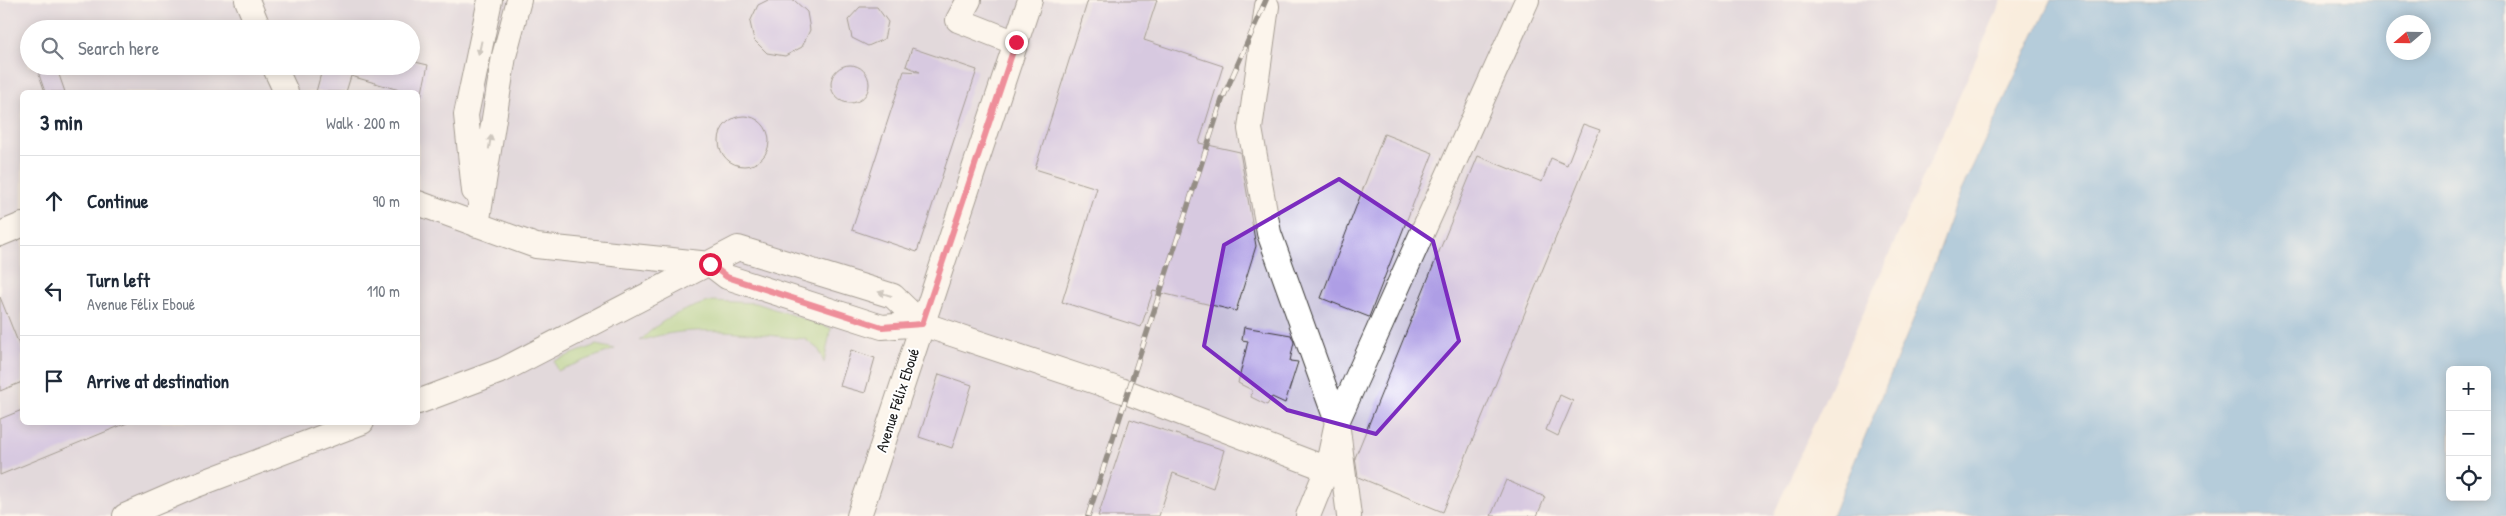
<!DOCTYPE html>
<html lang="en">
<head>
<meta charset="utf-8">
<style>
  :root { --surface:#fff; --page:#f2f2f3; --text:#1f2937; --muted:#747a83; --line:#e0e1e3 }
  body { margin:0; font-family:"Patrick Hand",sans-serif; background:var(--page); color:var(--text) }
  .controls { position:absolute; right:15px; bottom:15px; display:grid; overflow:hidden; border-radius:8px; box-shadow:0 2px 12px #0003 }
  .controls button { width:45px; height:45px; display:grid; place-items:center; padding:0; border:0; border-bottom:1px solid var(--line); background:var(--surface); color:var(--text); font:25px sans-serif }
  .compass { position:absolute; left:2386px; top:15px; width:45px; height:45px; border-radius:50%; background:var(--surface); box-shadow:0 2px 12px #0003; rotate:250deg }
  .stop { position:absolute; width:15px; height:15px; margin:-11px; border:4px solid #e11d48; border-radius:50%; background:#fff }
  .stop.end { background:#e11d48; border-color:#fff; box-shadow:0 1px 5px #0008 }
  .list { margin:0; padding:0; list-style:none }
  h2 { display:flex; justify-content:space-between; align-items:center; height:65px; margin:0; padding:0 20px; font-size:21px }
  h2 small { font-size:16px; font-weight:400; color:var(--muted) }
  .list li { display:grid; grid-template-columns:32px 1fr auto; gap:15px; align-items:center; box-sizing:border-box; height:90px; padding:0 20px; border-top:1px solid var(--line) }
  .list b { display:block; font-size:19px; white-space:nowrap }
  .list p { margin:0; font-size:16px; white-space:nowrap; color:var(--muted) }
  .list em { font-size:16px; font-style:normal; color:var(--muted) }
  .icon { flex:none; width:28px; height:28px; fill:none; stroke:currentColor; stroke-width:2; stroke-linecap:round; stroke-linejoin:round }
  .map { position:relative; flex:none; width:2506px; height:516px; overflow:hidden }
  .search { position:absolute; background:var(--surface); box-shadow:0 2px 12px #0003; left:20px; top:20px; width:400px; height:55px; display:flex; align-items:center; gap:12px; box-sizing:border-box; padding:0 18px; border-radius:28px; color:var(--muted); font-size:19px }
  .panel { position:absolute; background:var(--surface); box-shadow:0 2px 12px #0003; left:20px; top:90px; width:400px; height:335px; border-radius:8px }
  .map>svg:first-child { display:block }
  .industrial { fill:#c6c0da; fill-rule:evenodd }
  .green { fill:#9dcb79; stroke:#5c744a }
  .water { fill:#64a4d7; stroke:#40607a; fill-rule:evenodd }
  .building { fill:#ae9ee5 }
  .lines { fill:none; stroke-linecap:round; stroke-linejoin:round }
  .minor-casing { stroke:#3d3b39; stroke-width:26 }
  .minor { stroke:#fff; stroke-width:24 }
  .rail-casing { stroke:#1c1c1c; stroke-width:5.5 }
  .rail { stroke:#fff; stroke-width:4; stroke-dasharray:11; stroke-linecap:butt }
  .oneway { fill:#999 }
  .route { stroke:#e11d48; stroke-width:6 }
  .marked { fill:none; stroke:#7b2cbf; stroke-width:4; stroke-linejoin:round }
  .labels { text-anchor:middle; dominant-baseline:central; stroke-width:4; stroke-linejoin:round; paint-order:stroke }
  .street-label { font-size:16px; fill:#1c1c1c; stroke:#fff }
</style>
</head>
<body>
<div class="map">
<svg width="2506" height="516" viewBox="0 0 2506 516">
  <rect width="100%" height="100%" fill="#fff"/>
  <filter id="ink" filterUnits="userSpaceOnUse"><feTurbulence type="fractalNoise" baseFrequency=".02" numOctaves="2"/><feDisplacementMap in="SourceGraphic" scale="10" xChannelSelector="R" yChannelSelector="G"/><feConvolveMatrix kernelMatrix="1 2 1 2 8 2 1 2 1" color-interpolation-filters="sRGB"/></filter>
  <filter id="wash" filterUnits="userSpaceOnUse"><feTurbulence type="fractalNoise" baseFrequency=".0096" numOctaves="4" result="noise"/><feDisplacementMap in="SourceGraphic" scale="20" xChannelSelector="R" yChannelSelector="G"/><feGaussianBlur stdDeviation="1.12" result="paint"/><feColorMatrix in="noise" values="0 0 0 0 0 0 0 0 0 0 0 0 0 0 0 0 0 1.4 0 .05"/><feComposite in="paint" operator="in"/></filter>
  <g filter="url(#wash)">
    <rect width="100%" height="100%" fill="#f9eddd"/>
    <path class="industrial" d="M0,0H2002L1773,516H0ZM29,29H411V66H29ZM22,92H418V422H22Z"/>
    <path class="green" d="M712,301L756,303L831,328L824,363L819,350L805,339C750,334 693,322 640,341C661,319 683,309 712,301Z
      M596,345L615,349L557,371L554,361Z"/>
    <path class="water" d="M2051,0H2506V516H1832L1918,308L1961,191ZM2394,22H2424V52H2394ZM2450,370H2487V497H2450Z"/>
    <g id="blocks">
      <path class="building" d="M768,0H794L807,12L810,30L802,47L785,56L767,53L754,40L750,22L758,5Z
        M1088,0H1157L1144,40L1223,66L1199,143L1240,152L1256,246L1236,311L1153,291L1141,327L1062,302L1097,188L1035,169Z
        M860,7H877L888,22L884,39L868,46L852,38L848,20Z
        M912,48L977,70L917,252L852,230L904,71L920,72L906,66Z
        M411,61L428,65L421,97L418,96V92H406L351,76L346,92H316L323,66H411Z
        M831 84a19 19 0 1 1 38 0a19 19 0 1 1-38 0Z
        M36,66H56L65,92H45Z
        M719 141a25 25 0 1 1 50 0a25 25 0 1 1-50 0Z
        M1583,124L1600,130L1443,512L1358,477L1355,458L1478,156L1542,182L1551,158L1567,165Z
        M1384,134L1433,153L1369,317L1321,298Z
        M0,297L22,352V382L0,391Z
        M1244,327L1291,335L1294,342L1290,361L1298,362L1285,403L1272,397L1267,405L1251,397L1252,390L1238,383L1248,341L1242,340Z
        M851,350L875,358L865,393L840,386Z
        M939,374L972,385L952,448L919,437Z
        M1560,395L1573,401L1558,436L1546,430Z
        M22,410V422L127,423L0,475V419Z
        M1130,419L1224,450L1213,488L1173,473L1159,516H1098Z
        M1506,480L1545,497L1537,516H1491Z"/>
    </g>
  </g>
  <g filter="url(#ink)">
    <use href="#blocks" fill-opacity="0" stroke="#3d3b39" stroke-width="1"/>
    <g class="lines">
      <defs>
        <path id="minor" d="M247,0L259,29
          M969,0L958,20L1016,43
          M1267,6L1250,129L1269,233L1337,422L1349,516
          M274,66L286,92
          M474,191L466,115L490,0
          M418,203L536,246L710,264L727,277L882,327L922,324L1129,393L1327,469
          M477,225L504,56L519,0
          M0,234L22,225
          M418,402L503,370L738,248L893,296L922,324
          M125,516L194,486L362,422
          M859,516L1030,0
          M1308,516L1327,469L1337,422L1527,0"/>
      </defs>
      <use href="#minor" class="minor-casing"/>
      <use href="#minor" class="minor"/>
      <defs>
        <path id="rail" d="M1088,516L1222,100L1266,0"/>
      </defs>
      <use href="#rail" class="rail-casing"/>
      <use href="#rail" class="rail"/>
    </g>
    <defs><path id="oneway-solid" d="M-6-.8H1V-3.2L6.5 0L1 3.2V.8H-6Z" transform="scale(1.25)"/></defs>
    <g class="oneway">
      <use href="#oneway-solid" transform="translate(480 48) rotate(102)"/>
      <use href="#oneway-solid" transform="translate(490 142) rotate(-81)"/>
      <use href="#oneway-solid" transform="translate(885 294) rotate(-163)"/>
    </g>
  </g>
  <g class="lines" filter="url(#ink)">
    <path class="route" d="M710,264L727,277L882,327L922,324L1016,42"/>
  </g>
  <path d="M0 0H2506V516H0ZM1339,179L1433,241L1459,341L1376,434L1287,410L1204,346L1224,245Z" fill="#f9eddd" fill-opacity=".55" fill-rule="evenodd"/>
  <path class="marked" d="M1339,179L1433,241L1459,341L1376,434L1287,410L1204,346L1224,245Z"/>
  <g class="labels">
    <g class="street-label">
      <text transform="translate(897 400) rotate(-72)">Avenue Félix Eboué</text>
    </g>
  </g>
</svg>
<div class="controls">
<button>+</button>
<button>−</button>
<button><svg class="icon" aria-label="locate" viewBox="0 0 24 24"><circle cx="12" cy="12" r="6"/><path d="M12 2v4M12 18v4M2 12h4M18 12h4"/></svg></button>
</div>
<svg class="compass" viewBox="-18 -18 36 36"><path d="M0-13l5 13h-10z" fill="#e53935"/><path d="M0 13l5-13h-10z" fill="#747a83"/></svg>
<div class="stop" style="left:710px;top:264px"></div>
<div class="stop end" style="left:1016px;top:42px"></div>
<div class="search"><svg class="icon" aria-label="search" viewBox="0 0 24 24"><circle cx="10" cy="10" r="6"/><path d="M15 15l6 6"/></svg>Search here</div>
<section class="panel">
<h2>3 min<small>Walk · 200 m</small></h2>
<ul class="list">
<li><svg class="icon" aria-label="ahead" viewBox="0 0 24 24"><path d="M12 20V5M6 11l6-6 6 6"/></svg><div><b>Continue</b></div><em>90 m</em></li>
<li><svg class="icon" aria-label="left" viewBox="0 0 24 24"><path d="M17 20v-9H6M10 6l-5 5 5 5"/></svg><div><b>Turn left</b><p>Avenue Félix Eboué</p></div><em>110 m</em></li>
<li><svg class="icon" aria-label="arrive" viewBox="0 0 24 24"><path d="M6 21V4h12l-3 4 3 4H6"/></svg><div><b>Arrive at destination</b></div></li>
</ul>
</section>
</div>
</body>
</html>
